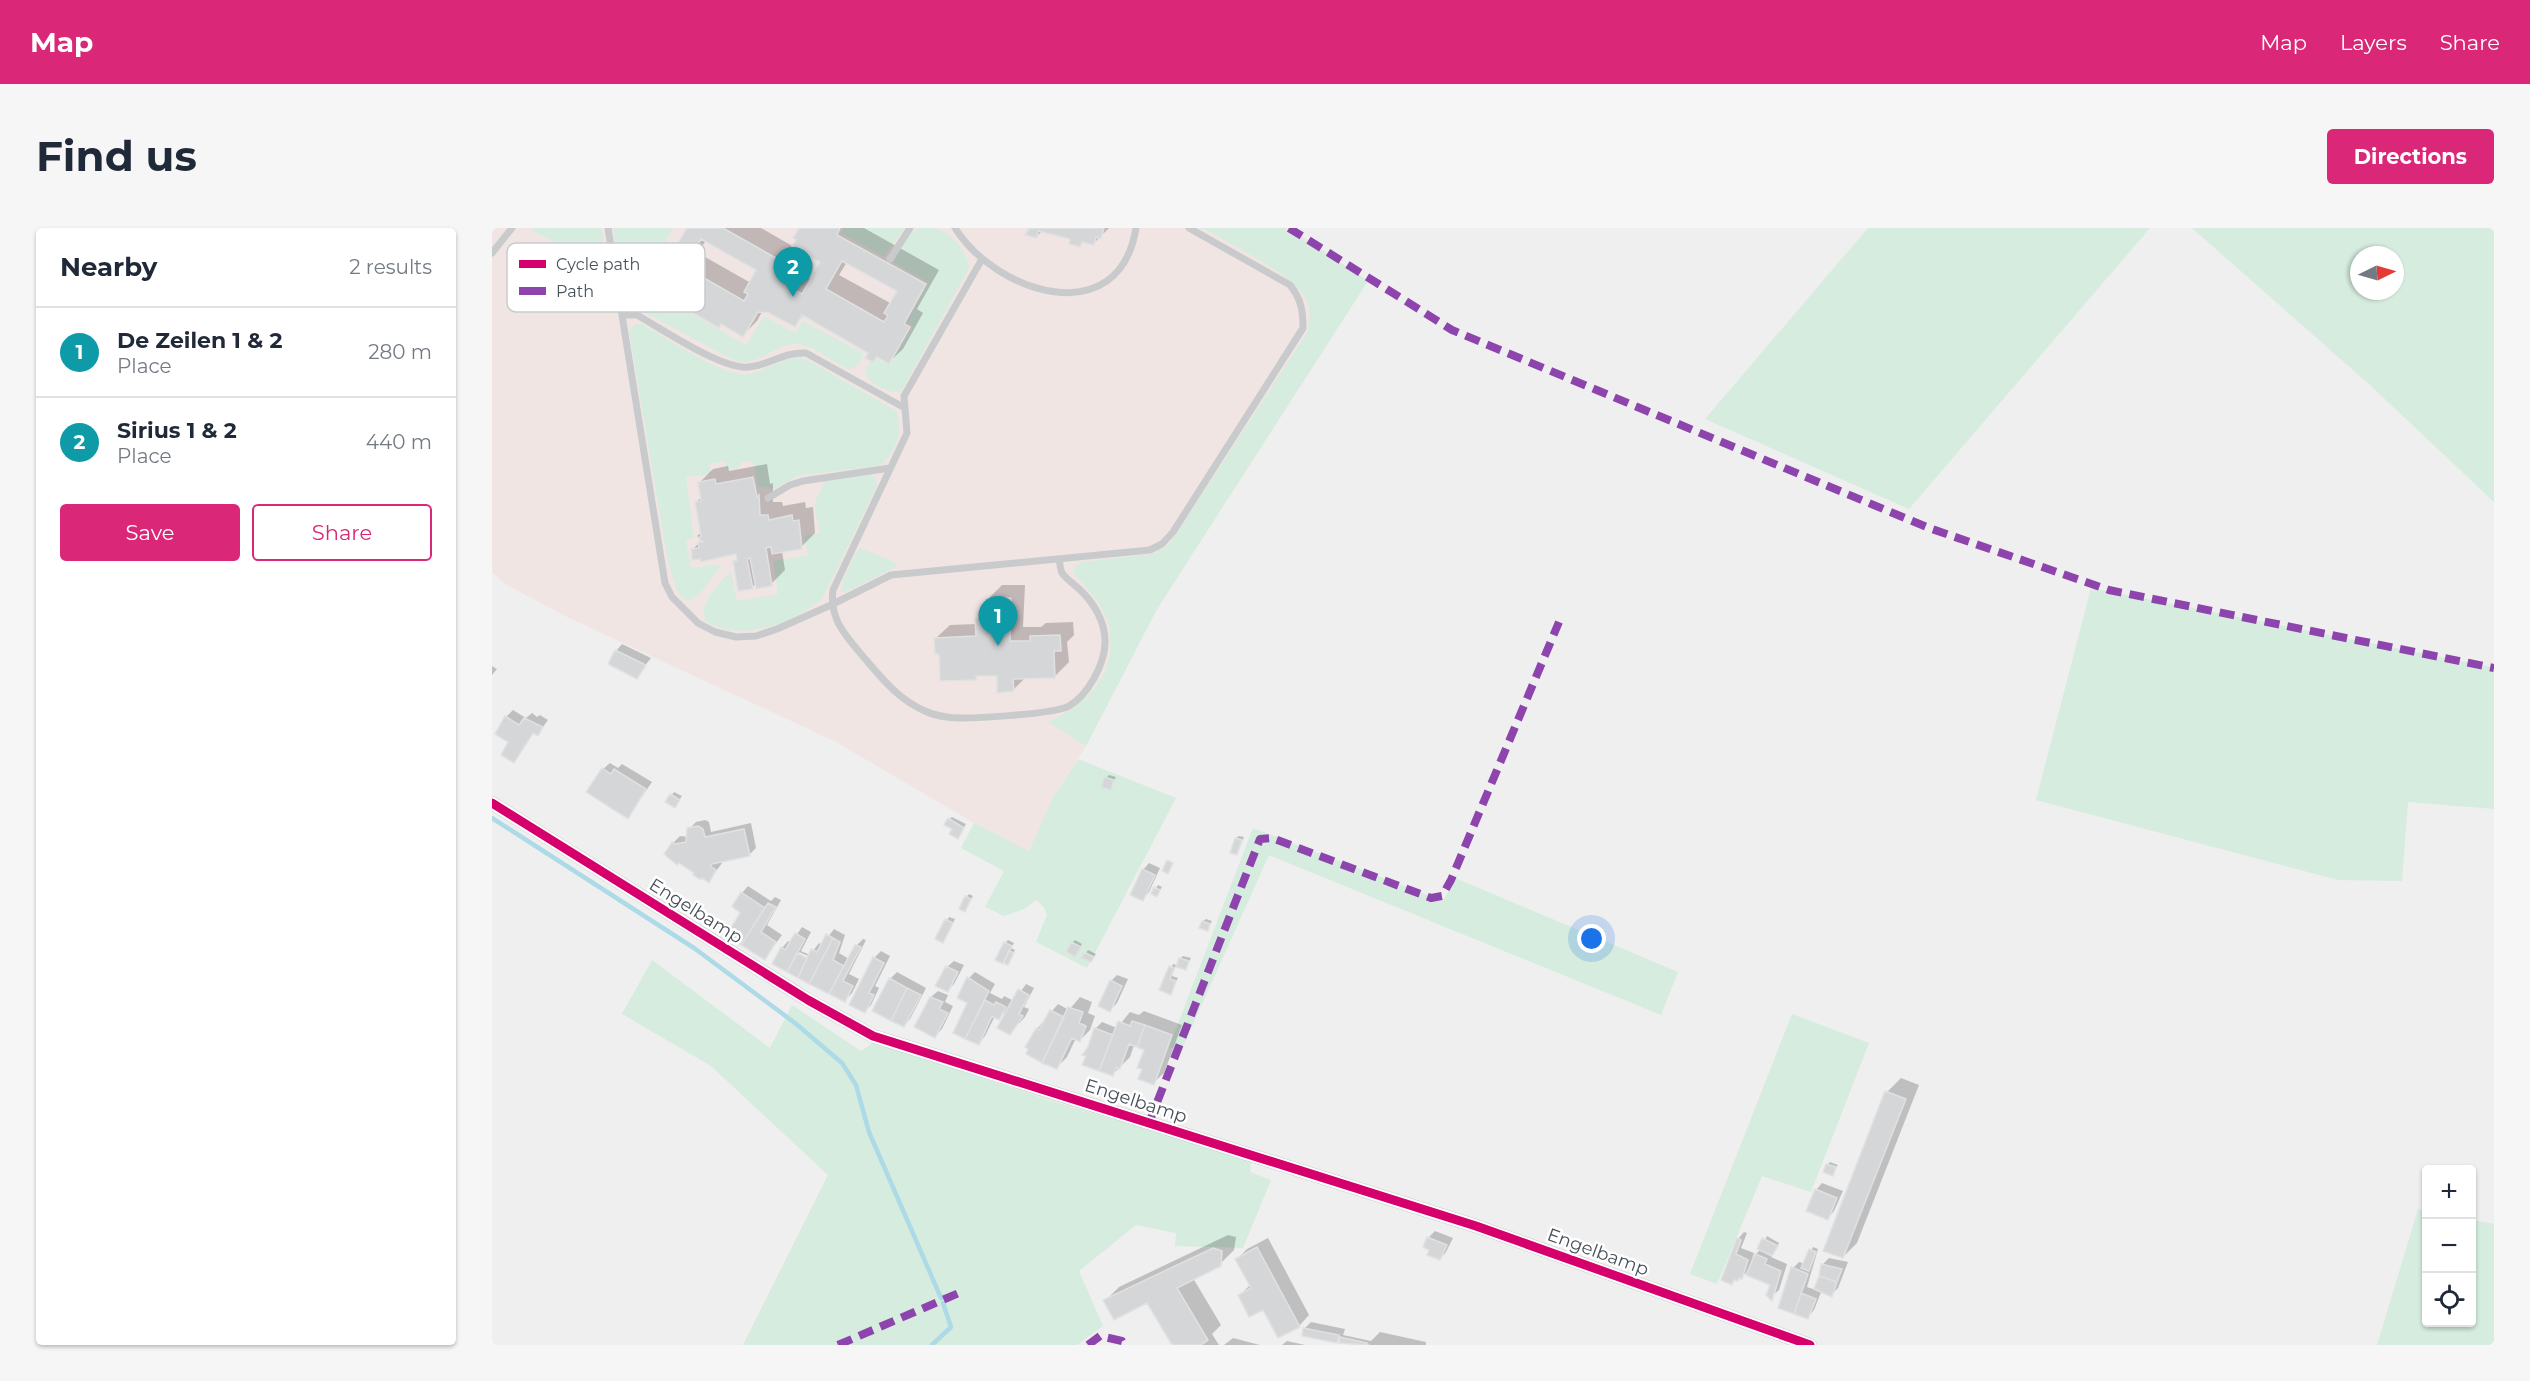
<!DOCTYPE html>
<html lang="en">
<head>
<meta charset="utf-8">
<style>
  :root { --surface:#fff; --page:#f6f6f7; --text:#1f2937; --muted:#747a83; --line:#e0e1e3; --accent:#db2777 }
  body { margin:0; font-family:Montserrat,sans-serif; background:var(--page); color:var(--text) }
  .controls { position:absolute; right:18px; bottom:18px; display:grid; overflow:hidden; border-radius:6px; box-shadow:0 2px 4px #0004 }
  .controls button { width:54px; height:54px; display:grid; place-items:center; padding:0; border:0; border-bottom:2px solid var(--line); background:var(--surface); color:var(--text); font:30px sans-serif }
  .compass { position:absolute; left:1858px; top:18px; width:54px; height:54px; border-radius:50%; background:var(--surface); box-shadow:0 2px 4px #0004; rotate:85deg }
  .you { position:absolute; left:1100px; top:711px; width:21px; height:21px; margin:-15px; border:4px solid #fff; border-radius:50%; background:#1a73e8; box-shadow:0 0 0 9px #1a73e833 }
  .badge { display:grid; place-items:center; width:39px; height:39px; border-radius:50%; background:var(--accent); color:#fff; font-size:20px; font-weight:700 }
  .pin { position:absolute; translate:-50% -50px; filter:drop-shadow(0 2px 3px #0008) }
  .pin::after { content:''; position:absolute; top:32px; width:21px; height:18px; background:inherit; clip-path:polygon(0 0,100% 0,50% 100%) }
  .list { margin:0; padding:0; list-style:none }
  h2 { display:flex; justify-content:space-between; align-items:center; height:78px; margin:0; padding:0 24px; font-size:26px }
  h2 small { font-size:20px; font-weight:400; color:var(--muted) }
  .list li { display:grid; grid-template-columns:39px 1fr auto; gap:18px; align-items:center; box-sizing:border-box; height:90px; padding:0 24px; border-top:2px solid var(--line) }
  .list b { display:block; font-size:22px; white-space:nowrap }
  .list p { margin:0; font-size:20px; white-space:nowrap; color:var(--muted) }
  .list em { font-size:20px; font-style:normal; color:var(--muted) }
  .actions { display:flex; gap:12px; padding:18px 24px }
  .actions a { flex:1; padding:14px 0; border:2px solid var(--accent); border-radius:6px; text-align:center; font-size:21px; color:var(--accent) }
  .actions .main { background:var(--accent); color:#fff }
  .icon { flex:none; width:33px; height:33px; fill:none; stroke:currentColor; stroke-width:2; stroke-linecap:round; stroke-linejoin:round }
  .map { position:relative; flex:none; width:2002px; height:1117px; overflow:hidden; border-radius:6px }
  header { display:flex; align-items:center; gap:36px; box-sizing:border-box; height:84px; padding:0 30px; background:var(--accent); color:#fff }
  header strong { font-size:28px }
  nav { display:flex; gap:33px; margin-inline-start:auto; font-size:21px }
  .intro { display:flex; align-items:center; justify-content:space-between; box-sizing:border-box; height:144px; padding:0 36px }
  h1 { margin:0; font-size:42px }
  .button { padding:15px 27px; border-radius:6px; background:var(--accent); color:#fff; font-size:21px; font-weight:700 }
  main { display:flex; gap:36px; padding:0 36px }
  aside { flex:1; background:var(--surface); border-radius:6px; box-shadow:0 2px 4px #0004 }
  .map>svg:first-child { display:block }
  .medical { fill:#f1e5e4 }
  .green { fill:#d5ecde; fill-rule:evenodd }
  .shadow { fill:#0003; fill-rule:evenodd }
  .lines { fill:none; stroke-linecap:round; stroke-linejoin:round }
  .stream { stroke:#addae7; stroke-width:4.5 }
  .building { fill:#d5d6d8; stroke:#e0e1e2; stroke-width:1.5; fill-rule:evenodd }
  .lane { stroke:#c9cacc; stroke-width:7 }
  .street { stroke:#c9cacc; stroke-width:14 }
  .quiet { stroke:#8e44ad; stroke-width:8; stroke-dasharray:15 8; stroke-linecap:butt }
  .cycleway-casing { stroke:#fff; stroke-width:13 }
  .cycleway { stroke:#d6006c; stroke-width:9 }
  .labels { text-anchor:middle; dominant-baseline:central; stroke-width:5; stroke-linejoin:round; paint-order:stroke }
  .street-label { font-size:18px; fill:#485159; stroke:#fff }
  .key { fill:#fff; stroke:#c8cbcd; stroke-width:1.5 }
  .key-label { font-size:16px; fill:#485159 }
</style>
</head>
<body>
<header>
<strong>Map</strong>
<nav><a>Map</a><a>Layers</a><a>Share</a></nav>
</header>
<div class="intro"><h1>Find us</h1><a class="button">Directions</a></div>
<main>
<aside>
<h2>Nearby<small>2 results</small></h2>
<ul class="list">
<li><span class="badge" style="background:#0f9aa8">1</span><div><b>De Zeilen 1 &amp; 2</b><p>Place</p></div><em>280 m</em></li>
<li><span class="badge" style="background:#0f9aa8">2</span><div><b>Sirius 1 &amp; 2</b><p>Place</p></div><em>440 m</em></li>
</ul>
<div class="actions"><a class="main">Save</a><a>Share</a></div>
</aside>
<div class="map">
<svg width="2002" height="1117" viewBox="0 0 2002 1117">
  <rect width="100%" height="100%" fill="#efefef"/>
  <path class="medical" d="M0,0H798L876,53L665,381L594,518L561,569L537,624L482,595L344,514L75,389L13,356L0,344Z"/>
  <path class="green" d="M39,0H109L115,42L43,4Z
    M121,0H181L139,76L131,66Z
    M352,0H412L392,29L349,5Z
    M427,0C431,0 437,0 442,0C458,2 476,25 477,40L409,164C398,166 376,155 373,145L378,133L381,135L385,131L398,137L421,99L414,94L437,55L401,34L417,6Z
    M711,0H792L876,53L665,381L594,518L556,494C591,478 622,451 618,409C618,403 618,396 615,391C608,373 594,360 582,345V340L589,334L661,326L677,317L816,103C817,92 819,82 814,71C803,47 736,15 711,0Z
    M1376,0H1658L1417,281L1213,191Z
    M1700,0H2002V274L1879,158ZM1867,27H1903V63H1867Z
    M153,62L164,68L158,79L167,84L177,73L254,117L272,88L303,105L311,93L372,126L366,138L358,141C338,136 324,115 302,116C282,117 266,138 244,133L144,80Z
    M143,96H150C173,109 233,151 258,146C277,142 294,126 314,131L404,183C412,203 404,226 386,238L305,248L282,261L266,258L261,233L249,234L247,240L235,241L232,233L218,236L219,246L194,249L202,310L194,312L199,340L230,336C198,383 189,388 175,328L137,103Z
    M379,246L384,251L385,258L330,371C298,396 253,414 214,394C206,373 226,358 239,343L245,373L286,366L281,333L316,327L312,308L328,305L322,277L332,253Z
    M367,320L394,330L407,338C391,343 361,364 349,364L352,349Z
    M1599,360L2000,439L2002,437V581L1916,574L1910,653L1846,652L1544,572Z
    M586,531L684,570L595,740L544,714L555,687L552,679L544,672L532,681L512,688L493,679L512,643L469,620L482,595L537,623L561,569Z
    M761,600L951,673L963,650L1186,744L1169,787L777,627L689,823L677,819Z
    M160,732L278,820L300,777L369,823L382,814L560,873L759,933L758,944L779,952L751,1020L683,1018L684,1005L644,997L587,1043L611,1098L585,1117H251L336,947L219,838L130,786Z
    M1300,786L1377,815L1319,964L1270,948L1225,1056L1198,1046Z
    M1926,981L1934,983V1094H1980V992L2002,996V1117H1885Z"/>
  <path class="shadow" d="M197,0H269L302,19L308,0H372L447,42L425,81L431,85L411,121L397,134L312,87L303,97L278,83L271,82L265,93L251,107L178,70L174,75L170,65L168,36L182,22ZM214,12L266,41L259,55L206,25ZM319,28L330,34L320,51L309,45ZM355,34L407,63L400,76L347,47Z
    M539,0H617L602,15L592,13L588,17L580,10L550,3L545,8Z
    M275,236L278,256L281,255V274H290L291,278L313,274L314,280L321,279L323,305L309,319L290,323L293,342L279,356L265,355L260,359L242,334L246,330V325L200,322L210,312L205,308L210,304L204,274L210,269L207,255L221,241L236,238L237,243Z
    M510,357H533L531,399H549L554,395L581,394L582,407L575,414L577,434L563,448L534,449L521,462L506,446L487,447L484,450L448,424L444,410L458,397L485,396L488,386L496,378V371Z
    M130,416L159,430L144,449L124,423Z
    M0,438L5,441L0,447Z
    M21,482L34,490L40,485L45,489L48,487L56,492L46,506L42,504L22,533L14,489Z
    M118,535L126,540L130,536L160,554L136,589L111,541Z
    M617,547L624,549L618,560L614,550Z
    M182,564L190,568L185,575L175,573Z
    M460,589L474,596L466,609L457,591Z
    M213,592L217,594L219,604L259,595L264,620L258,626L226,633L230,635L217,653L204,644L181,615L188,608L196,609L197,601L204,594Z
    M747,608L752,609L745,626L744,610Z
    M657,635L668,640L657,664L651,671V642Z
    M666,657L670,659L665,667L661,665Z
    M256,658L279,673L283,669L289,672L275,697L290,707L273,730L250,684V665Z
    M477,666L481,668L473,682L474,669Z
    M457,689L463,691L453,710H445Z
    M714,691L720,693L715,702L711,693Z
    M310,699L319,704L309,723L318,727L327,715L330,717L342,701L353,707L347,725L357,731L365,717L371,711L374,712L357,746L367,751L360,765L353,772L290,720L296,713L299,715ZM307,724L323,731L321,734L307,728Z
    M516,712L522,715L519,720L523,722L516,735L513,715Z
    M583,712L590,716L583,727L580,715Z
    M596,722L604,726L599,733L594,725Z
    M389,723L398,728L383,758L387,760L379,777L373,783L382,730Z
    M691,728L699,730L694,740L688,731Z
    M462,733L472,737L462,756L456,762L455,739Z
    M681,736L684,737L680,748L686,750L678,765L669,762Z
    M405,744L434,760L418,791L412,797L382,783L398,751Z
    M483,744L503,756L498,765L510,771L512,768L522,773L534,756L542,760L532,779L537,781L533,789L518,805L517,780L507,790L503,788L493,808L487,815L463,804L477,774V750Z
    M625,747L636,751L625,775L618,782L619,753Z
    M446,763L456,767L453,774L461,778L450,801L443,808L424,799L439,769Z
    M588,769L600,774L596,785L603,788L598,802L588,812L584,810L575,829L565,839L545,801L566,776L577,782Z
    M652,783L690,797L672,845L661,855L652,841L654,821L642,817L638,829L621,846L597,820L603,801L610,794L625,800L638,784L647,787Z
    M1409,850L1427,857L1365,1015L1351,1029L1395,864Z
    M1338,934L1346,937L1340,946L1335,937Z
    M1330,955L1351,963L1342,983L1336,990L1324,962Z
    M943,1003L961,1010L954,1024L948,1031L939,1021L933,1018L937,1009Z
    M1252,1004L1255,1005L1249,1020L1262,1025L1260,1030L1269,1021L1275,1008L1287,1015L1279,1029L1295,1036L1287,1062L1280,1068V1056L1254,1045L1240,1055L1246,1011Z
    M736,1007L744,1009L742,1022L728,1036L701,1050L729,1097L720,1106L727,1117H682L656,1073H613L627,1059Z
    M776,1010L817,1087L807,1098L748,1067L758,1057L745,1031L755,1021Z
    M1321,1019L1326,1021L1315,1059L1324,1062L1330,1037L1337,1030L1356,1034L1346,1060L1339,1067L1330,1062L1322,1082L1316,1089L1301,1040L1307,1034L1313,1036Z
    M819,1094L853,1101L851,1107L879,1113L888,1104L934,1114V1117H877L878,1115L876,1117H864L848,1114L849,1109L844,1114L812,1101Z
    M741,1110L768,1117H732Z
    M795,1113L813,1117H790Z"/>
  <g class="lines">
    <path class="stream" d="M0,590L202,720L303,795L350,835L364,857L377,904L449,1070
      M440,1117L459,1099L451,1075"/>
  </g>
  <path class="building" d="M195,0H231L291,34L304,12L301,10L307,0H348L345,7L434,56L412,96L418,99L397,136L385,129L381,134L373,130L376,125L310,87L303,99L277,85L266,84L251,109L229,96L227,100L177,71L174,77L164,71L168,65L154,58L167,35L172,38ZM209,11L264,42L252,64L256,66L252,73L193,39ZM315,27L328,34L310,66L297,59ZM350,33L405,63L392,85L396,88L392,94L334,61Z
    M533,0H612L609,11L604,9L602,17L590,14L588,19L577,16L578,11L546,3L545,10L533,7L537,1Z
    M261,249L265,269L267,267L268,287H276L277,292L300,287L301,293L307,292L310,321L280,326L279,319L274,320L280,358L264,361L258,330L255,331L261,361L246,363L241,333H245L244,326L209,334L208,331L200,332L199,321L207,320L206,314H211L206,310L209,308L203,274L209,273L206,254L223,251L224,256Z
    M519,370L518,413H538V408L568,407L569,423H562L563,450L521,451L522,463L505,465V448H484L485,452L448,453L447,426H443L442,410L484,408L483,391L488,389L486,386L492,384L495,387L494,371Z
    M123,422L154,437L145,451L116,436Z
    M13,488L27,497L32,490L51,499L46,508L41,505L22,535L9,527L16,514L3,506Z
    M110,540L119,546L122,541L154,561L136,591L94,564Z
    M612,549L622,552L619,562L609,559Z
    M178,566L188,572L183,580L173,574Z
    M456,590L472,600L466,611L457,606L460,601L452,597Z
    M206,598L211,601L213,609L252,601L258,628L220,636L218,638L224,642L217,655L210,650L209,652L201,647L202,645L187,635L185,637L172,626L180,614L183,616L194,614L195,600Z
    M743,610L750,612L745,627L738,625Z
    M675,632L681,635L676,646L670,643Z
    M650,641L663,647L651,673L638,667Z
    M662,659L668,662L665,669L659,666Z
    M249,664L273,680L249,717L234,708L248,685L240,678Z
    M473,668L479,671L473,684L467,681Z
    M276,675L284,679L269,704L284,714L273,732L249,717Z
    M453,691L461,695L451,715L443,711Z
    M710,693L718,696L716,703L707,700Z
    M303,705L313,711L295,744L280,736L289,719L293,722Z
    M334,706L341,710L317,756L306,750L319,721L325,724Z
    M341,710L348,714L341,732L352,738L337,766L317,756Z
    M512,714L520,718L511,736L503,732Z
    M579,714L589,719L583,729L574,724Z
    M363,717L369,719L351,753L361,758L353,774L337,766Z
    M517,723L522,725L516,737L511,735Z
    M592,724L602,729L599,734L589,730Z
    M305,725L315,730L306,750L295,744Z
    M381,729L392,735L377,765L382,767L373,785L357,777Z
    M687,730L697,733L694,742L684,739Z
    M454,738L466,744L456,764L443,758Z
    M677,738L682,740L678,751L684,753L679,767L667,762Z
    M475,749L497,763L473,811L461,805L475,775L465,770Z
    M397,750L415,760L399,793L380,783Z
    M618,752L630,758L618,784L606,778Z
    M415,760L429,767L412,799L399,793Z
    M526,761L537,767L527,786L531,788L518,807L505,800Z
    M438,769L451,774L447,781L456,785L443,810L422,799Z
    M493,772L502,777L504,774L514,779L507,792L500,788L487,817L473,811Z
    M576,779L591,784L587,795L594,798L588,814L580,810L565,841L550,835Z
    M558,782L572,789L550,835L534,826L536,821L533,819L544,800L547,802Z
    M626,793L638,798L640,793L653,797L645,819L637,816L628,841L624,840L621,848L607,843Z
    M653,797L680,807L662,857L646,851L650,841L645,840L652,822L645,819Z
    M602,800L621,807L607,843L590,837L594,828L590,827L596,819Z
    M1393,863L1414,871L1351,1030L1331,1023Z
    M1334,936L1344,939L1341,948L1331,944Z
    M1323,961L1345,970L1336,992L1314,983Z
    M935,1009L955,1017L948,1032L935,1027L937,1022L931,1019Z
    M1245,1010L1249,1012L1244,1026L1256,1032L1250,1051L1247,1050L1246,1053L1242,1052L1240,1057L1229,1052Z
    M1270,1010L1286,1018L1280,1028L1265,1021Z
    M765,1019L808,1099L786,1110L771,1082L757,1089L746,1067L759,1060L743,1031Z
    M721,1020L730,1023L729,1038L685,1060L716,1112L709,1117H680L655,1075L622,1092L611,1072Z
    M1317,1021L1324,1024L1317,1043L1309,1040Z
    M1263,1026L1275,1031L1273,1036L1289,1043L1280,1073L1274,1067L1278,1057L1254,1047Z
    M1329,1036L1350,1041L1345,1054L1327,1048Z
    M1299,1039L1316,1046L1302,1086L1286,1080Z
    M1327,1048L1345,1054L1340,1069L1322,1061Z
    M1309,1065L1324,1071L1316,1091L1302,1086Z
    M811,1100L847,1107L845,1115L810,1108Z
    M848,1109L875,1115V1117L847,1115Z"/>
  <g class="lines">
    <path class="lane" d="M116,0L173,355L180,369L206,395L223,404L244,409L264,408L285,401L339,377L399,347L658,322L670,316L681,304L811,100C811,82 809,71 798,57L697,0
      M463,0C504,65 627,105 644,0
      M0,25L20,0
      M398,31L418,0
      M490,31L412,168L415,205L341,362C337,389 352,406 369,426C388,448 405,471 433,483C439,486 448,488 455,489C472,492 563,486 577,478C596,467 612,437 613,416C614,395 602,374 586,360C582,356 573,350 570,345C568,341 568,335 567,331
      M130,87H145C170,101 230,142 257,139C278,137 291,124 314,125L411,179
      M276,270L298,257L311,253L398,240"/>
    <path class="street" d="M0,575L316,772L381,808L984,998L1318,1117"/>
    <path class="quiet" d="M797,0L960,102L1437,300L1617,362L2002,440
      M657,895L768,611L780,610L939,670L950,668L959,652L1067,394
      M346,1117L469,1064
      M596,1117L608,1108L630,1113L632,1117"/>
    <defs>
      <path id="cycleway" d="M0,575L316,772L381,808L984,998L1318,1117"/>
    </defs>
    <use href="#cycleway" class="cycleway-casing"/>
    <use href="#cycleway" class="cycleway"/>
  </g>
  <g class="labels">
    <g class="street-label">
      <text transform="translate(204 683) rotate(32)">Engelbamp</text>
      <text transform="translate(644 873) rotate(18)">Engelbamp</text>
      <text transform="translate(1106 1024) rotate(20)">Engelbamp</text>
    </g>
  </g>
  <rect x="15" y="15" width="198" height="69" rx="9" class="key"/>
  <rect x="27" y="32" width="27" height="8" fill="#d6006c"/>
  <rect x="27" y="59" width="27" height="8" fill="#8e44ad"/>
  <g class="key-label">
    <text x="64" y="42">Cycle path</text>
    <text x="64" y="69">Path</text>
  </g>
</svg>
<div class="controls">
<button>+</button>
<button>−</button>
<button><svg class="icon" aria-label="locate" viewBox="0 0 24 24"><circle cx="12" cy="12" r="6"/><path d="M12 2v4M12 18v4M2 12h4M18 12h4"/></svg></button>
</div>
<svg class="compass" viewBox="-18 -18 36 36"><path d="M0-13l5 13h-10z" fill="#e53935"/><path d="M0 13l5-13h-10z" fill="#747a83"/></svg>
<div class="you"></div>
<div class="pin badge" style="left:506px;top:418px;background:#0f9aa8">1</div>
<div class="pin badge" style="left:301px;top:69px;background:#0f9aa8">2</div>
</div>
</main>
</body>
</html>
